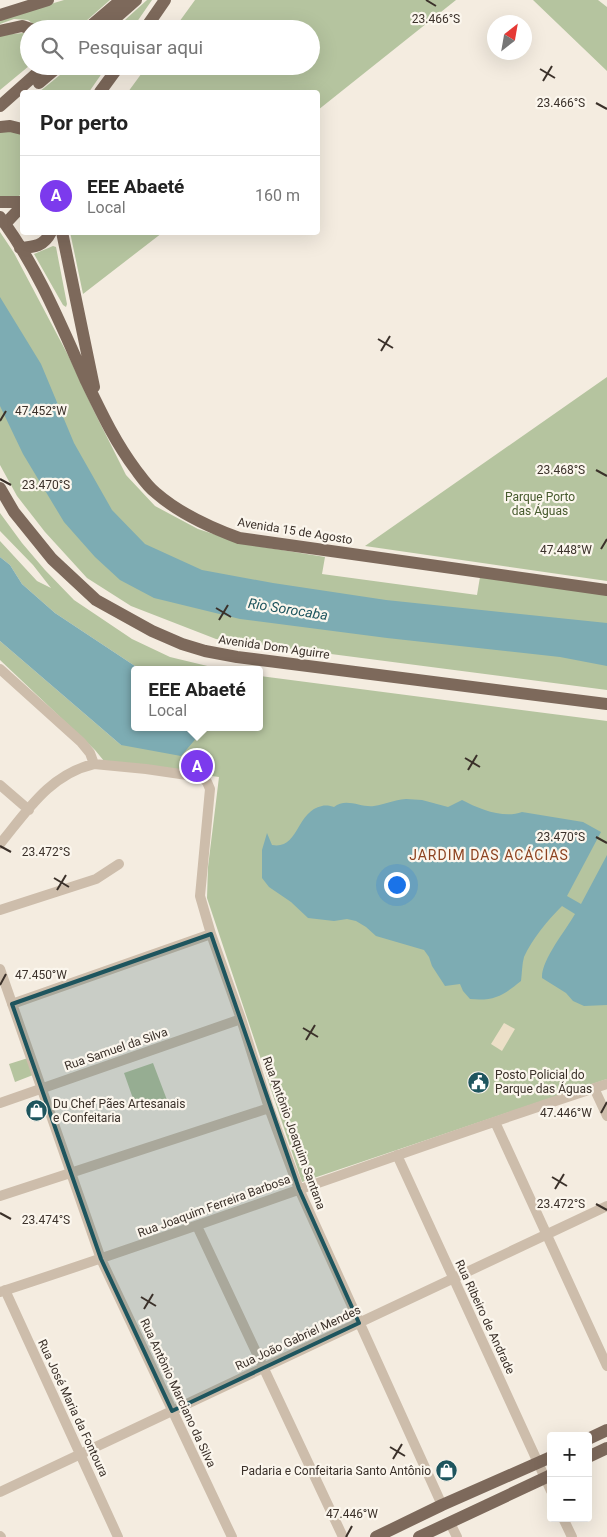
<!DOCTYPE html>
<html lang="pt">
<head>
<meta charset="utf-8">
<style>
  :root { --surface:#fff; --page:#f2f2f2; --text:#222; --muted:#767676; --line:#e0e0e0; --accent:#7c3aed }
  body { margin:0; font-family:Roboto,sans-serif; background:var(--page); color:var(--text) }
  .controls { position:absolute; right:15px; bottom:15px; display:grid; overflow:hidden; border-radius:5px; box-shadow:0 5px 20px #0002 }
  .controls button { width:45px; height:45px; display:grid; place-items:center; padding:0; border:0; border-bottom:1px solid var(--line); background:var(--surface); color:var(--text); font:25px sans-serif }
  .compass { position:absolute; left:487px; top:15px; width:45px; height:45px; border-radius:50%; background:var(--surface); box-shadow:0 5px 20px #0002; rotate:31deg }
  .you { position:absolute; left:396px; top:884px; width:18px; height:18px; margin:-12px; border:4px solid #fff; border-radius:50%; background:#1a73e8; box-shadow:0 0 0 8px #1a73e833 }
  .badge { display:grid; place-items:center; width:32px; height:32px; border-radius:50%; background:var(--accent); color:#fff; font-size:16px; font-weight:700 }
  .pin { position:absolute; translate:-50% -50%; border:2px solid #fff; box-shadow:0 1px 5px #0006 }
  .popup { position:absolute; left:131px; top:666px; width:132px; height:65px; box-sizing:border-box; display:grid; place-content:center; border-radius:5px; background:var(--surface); filter:drop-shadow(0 1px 4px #0005); font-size:16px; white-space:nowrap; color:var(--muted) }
  .popup b { font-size:19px; color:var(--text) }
  .popup::after { content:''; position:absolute; left:50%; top:100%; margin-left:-10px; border:10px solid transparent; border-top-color:var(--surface) }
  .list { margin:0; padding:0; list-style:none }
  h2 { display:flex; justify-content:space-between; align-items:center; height:65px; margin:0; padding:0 20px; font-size:21px }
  h2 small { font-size:16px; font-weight:400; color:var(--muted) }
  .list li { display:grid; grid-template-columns:32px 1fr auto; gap:15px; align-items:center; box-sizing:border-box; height:80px; padding:0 20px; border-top:1px solid var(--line) }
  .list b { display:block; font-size:19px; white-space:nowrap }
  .list p { margin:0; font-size:16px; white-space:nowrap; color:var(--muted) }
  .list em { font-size:16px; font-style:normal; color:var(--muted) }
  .icon { flex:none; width:28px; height:28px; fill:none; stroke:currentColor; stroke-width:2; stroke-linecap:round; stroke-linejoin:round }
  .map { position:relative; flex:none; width:607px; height:1537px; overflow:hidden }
  .search { position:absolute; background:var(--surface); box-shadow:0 5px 20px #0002; left:20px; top:20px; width:300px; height:55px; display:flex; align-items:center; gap:12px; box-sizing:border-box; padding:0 18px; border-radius:28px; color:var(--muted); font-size:19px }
  .panel { position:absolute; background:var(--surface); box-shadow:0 5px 20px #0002; left:20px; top:90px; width:300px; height:145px; border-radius:5px }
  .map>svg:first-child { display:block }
  .green { fill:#b5c49f }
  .plaza { fill:#ecdfc7 }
  .water { fill:#7dacb3 }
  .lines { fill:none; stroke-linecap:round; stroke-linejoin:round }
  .minor { stroke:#cdbdab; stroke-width:10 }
  .major { stroke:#7d695b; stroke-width:12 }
  .marked { fill:#1e555e; fill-opacity:0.2; stroke:#1e555e; stroke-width:4; stroke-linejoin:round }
  .ticks { fill:none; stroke:#3b312a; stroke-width:2 }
  .labels { text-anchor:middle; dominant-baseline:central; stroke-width:4.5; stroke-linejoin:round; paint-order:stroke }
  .park-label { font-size:12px; fill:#465a2d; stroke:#fbf6ed }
  .street-label { font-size:12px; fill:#3b312a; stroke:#fbf6ed }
  .poi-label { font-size:12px; fill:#3b312a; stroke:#fbf6ed; text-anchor:start }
  .water-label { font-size:14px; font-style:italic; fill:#1e555e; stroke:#fbf6ed }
  .neighbourhood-label { font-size:14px; letter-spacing:1px; fill:#8d4320; stroke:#fbf6ed }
  .ticks-label { font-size:12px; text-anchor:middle; fill:#3b312a; stroke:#fbf6ed; stroke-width:4.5; stroke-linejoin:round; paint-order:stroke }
</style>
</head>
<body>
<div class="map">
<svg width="607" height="1537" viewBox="0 0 607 1537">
  <rect width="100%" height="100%" fill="#f4ece0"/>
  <path class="green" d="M64,0H110L77,29H40L28,20L14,19L0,24V19Z
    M147,0H152L132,29H115Z
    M195,0H456L318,110V92H128L147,66H311V29H174Z
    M533,0H598L607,7V71Z
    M24,33L29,37V66L0,90V36L11,34Z
    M71,66H107L89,92H39Z
    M0,129L19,132L22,135V193L17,198L0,196Z
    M0,232L14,253L69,357L93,409L126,475L155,506L198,529L244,544L325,557L322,574L477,595L480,577L607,595V690L216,639L131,606L87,578L45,532L17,496L0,465Z
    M70,232H162V233L83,294Z
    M53,246L56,247L67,304L66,307L63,305L34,254Z
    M607,377V581L365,546Z
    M0,513L22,543L45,570L74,600L132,639L170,657L224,670H141L55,613L22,584L10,565L0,557V541L37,581L51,588L33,565L0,531Z
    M0,641L121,745L199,735L202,727H260V676L607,721V1079L302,1182L207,898L208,867L219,777L104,761L95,750L0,660Z
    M28,1058L33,1075L15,1082L9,1064Z
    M153,1063L167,1100L137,1110L124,1073Z"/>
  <path class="plaza" d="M504,1023L515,1029L502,1051L491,1044Z"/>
  <path class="water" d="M0,297L41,364L74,443L112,510L145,544L202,570L273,583L386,600L607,623V666L560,657L387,638L240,619L154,598L120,580L95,557L64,522L23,454L0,406Z
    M0,557L10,565L22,584L55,613L141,670H134V727H202L199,735L181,756L121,745L0,641Z
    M406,799L422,800L448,807L462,800C479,809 504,819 522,812L583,822L601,832L567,896L581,904L607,855V1005L584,1006L573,1001L566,993L542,978C541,960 566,930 575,914L562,906C548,920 532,939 524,957C522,964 522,973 521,981C502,996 495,1001 470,999L463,991L460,984L445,986L432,966L429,957L424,950L376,936L366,927L356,921L347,919L334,921L308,918L291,902L269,887L262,878V850L267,833L272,845C299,850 296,811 322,806C326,805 331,806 334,807C346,797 361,808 374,806C386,804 393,800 406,799Z"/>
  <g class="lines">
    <path class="minor" d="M0,669L81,742L90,753L94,764
      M0,785L29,810
      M0,844C27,811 50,774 94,764L146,769L201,777L207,782L210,789L200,896L211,934L241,1019L269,1108L299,1189L442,1505
      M0,910L96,879L119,864
      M0,969L101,1259L232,1537
      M12,1004L211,934
      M594,1088L607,1116
      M0,1103L241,1019
      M495,1122L607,1366
      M397,1155L551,1491
      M0,1196L269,1108
      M197,1226L343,1537
      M5,1290L118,1537
      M0,1292C204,1226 404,1150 607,1084
      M0,1492L607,1206
      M563,1518L572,1537
      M450,1523L457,1537
      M0,1536L1,1537"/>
    <path class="major" d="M0,15L48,0
      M87,29L121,0
      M103,29L136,0
      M145,29L165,0
      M0,31L22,26L31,29
      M39,83L59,66
      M100,92L119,66
      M0,106L45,66
      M0,127L10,126L22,129
      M0,202H22
      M0,217C37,266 61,325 86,381C101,412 115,442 136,470C142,478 148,487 156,493C180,514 209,527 239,538L607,590
      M5,224L22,206
      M62,232L94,387
      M20,248C35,247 44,246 51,232
      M0,488L14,512L52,559L96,600L152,631L182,644L205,651L237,657L607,704
      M588,1439L607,1430
      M588,1457L607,1448
      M376,1537L442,1505L551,1457
      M419,1537L551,1475"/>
  </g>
  <path class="marked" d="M211,934L299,1189L359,1323L172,1411L101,1259L12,1004Z"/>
  <path class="ticks" d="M426,0L436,6M540,69L555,78M543,81L552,66M596,103L607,109M378,339L393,348M381,351L390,336M0,421L6,411M596,470L607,476M0,479L11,485M601,549L607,539M216,608L231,617M219,620L228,605M465,758L480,767M468,770L477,755M596,837L607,843M0,846L11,852M54,878L69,887M57,890L66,875M0,985L6,974M303,1028L318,1037M306,1040L315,1025M601,1113L607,1102M552,1177L567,1186M555,1189L564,1174M596,1204L607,1210M0,1213L11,1219M141,1297L156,1306M144,1309L153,1294M390,1447L405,1456M393,1459L402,1444M346,1537L352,1526"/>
  <defs>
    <symbol id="civic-disc" viewBox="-11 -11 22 22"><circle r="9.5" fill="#1e555e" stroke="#fbf6ed"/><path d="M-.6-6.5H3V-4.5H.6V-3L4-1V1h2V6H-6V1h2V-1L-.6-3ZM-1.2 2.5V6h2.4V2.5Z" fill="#fff"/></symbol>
    <symbol id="shop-disc" viewBox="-11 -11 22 22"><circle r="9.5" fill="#1e555e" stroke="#fbf6ed"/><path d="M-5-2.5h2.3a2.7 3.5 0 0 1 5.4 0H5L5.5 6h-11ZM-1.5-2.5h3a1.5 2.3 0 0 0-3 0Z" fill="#fff"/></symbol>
  </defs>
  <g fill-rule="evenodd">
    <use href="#civic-disc" x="466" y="1070" width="25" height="25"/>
    <use href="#shop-disc" x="24" y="1098" width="25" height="25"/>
    <use href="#shop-disc" x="434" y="1458" width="25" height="25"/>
  </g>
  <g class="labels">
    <g class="park-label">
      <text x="540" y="497">Parque Porto<tspan x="540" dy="14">das Águas</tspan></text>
    </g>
    <g class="street-label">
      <text transform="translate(295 531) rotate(9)">Avenida 15 de Agosto</text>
      <text transform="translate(274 647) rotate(8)">Avenida Dom Aguirre</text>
      <text transform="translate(116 1049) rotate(-19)">Rua Samuel da Silva</text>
      <text transform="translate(294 1133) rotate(70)">Rua Antônio Joaquim Santana</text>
      <text transform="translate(214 1206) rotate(-20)">Rua Joaquim Ferreira Barbosa</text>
      <text transform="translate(485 1317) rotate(65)">Rua Ribeiro de Andrade</text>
      <text transform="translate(298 1338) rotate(-25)">Rua João Gabriel Mendes</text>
      <text transform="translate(178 1393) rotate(65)">Rua Antônio Marciano da Silva</text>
      <text transform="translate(73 1408) rotate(65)">Rua José Maria da Fontoura</text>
    </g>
    <g class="poi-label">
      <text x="495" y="1075">Posto Policial do<tspan x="495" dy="14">Parque das Águas</tspan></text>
      <text x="53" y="1104">Du Chef Pães Artesanais<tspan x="53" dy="14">e Confeitaria</tspan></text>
      <text x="431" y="1471" text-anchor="end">Padaria e Confeitaria Santo Antônio</text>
    </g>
    <g class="water-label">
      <text transform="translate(288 609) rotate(9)">Rio Sorocaba</text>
    </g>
    <g class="neighbourhood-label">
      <text x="489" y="855">JARDIM DAS ACÁCIAS</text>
    </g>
  </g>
  <g class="ticks-label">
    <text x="436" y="23">23.466°S</text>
    <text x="561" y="107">23.466°S</text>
    <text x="41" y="415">47.452°W</text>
    <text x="561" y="474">23.468°S</text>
    <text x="46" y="489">23.470°S</text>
    <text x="566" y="554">47.448°W</text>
    <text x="561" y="841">23.470°S</text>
    <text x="46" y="856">23.472°S</text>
    <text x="41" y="979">47.450°W</text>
    <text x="566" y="1117">47.446°W</text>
    <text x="561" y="1208">23.472°S</text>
    <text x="46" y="1224">23.474°S</text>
    <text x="352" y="1518">47.446°W</text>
  </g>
</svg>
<div class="controls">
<button>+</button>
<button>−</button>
</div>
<svg class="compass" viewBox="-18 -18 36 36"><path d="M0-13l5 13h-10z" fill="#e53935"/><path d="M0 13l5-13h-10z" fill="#767676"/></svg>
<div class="you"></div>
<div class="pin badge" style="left:197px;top:766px">A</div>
<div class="popup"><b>EEE Abaeté</b>Local</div>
<div class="search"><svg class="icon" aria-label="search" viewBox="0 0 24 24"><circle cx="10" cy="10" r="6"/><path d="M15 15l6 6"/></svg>Pesquisar aqui</div>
<section class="panel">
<h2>Por perto<small></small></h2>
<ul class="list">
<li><span class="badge">A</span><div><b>EEE Abaeté</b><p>Local</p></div><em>160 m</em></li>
</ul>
</section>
</div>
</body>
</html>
